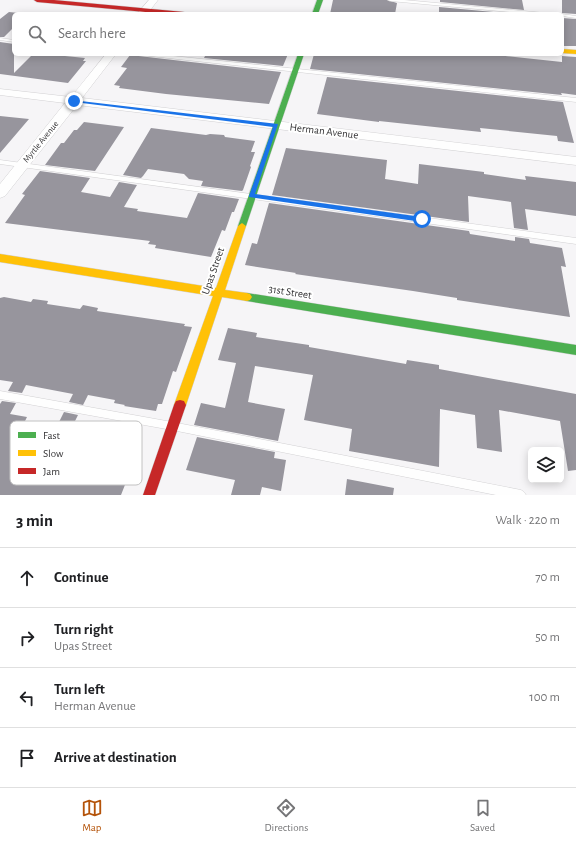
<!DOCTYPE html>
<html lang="en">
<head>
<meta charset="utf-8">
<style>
  :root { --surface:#fff; --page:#f2f2f2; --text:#202124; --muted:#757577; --line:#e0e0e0; --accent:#b45309 }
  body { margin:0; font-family:"Alegreya Sans",sans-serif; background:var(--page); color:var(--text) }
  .controls { position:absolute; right:12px; bottom:12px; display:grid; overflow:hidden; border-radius:6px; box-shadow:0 2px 10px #0003 }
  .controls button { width:36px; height:36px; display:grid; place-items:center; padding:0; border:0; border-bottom:1px solid var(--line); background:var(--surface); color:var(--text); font:20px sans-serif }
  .stop { position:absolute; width:12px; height:12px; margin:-9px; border:3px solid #1a73e8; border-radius:50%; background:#fff }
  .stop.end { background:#1a73e8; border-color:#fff; box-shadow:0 1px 4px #0008 }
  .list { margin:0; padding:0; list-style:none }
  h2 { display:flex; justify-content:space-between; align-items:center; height:52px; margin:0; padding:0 16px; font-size:17px }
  h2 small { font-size:13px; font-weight:400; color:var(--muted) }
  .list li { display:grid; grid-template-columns:26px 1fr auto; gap:12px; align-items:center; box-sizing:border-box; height:60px; padding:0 16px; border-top:1px solid var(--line) }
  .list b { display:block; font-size:15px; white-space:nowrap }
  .list p { margin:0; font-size:13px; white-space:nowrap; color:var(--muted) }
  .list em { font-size:13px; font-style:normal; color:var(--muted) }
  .icon { flex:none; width:22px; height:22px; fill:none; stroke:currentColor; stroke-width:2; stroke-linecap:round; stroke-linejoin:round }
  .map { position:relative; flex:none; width:576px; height:495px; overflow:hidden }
  .search { position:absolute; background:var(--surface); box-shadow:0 2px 10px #0003; left:12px; right:12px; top:12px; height:44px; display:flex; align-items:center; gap:10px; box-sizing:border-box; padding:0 14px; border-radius:6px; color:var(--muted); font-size:15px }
  .sheet { height:292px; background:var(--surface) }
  nav { display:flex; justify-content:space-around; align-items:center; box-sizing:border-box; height:56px; border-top:1px solid var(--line); background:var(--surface); font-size:11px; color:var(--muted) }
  nav a { display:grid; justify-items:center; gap:2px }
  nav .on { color:var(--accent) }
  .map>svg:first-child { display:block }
  .building { fill:#97959d; fill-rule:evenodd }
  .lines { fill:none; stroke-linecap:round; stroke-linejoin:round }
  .lane-casing { stroke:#d2d1d3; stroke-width:1 }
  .street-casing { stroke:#d2d1d3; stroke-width:1 }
  .fast-casing { stroke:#d2d1d3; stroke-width:1 }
  .slow-casing { stroke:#d2d1d3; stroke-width:1 }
  .jam-casing { stroke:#d2d1d3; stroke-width:1 }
  .lane { fill:#fefefe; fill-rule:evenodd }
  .street { fill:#fefefe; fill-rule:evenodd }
  .fast { fill:#4caf50; fill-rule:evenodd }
  .slow { fill:#ffc107; fill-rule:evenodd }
  .jam { fill:#c62828; fill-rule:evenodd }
  .route { fill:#1a73e8 }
  .labels { text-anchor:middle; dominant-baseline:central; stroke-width:4; stroke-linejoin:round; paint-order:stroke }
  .far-street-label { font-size:9px; fill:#343335; stroke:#fff }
  .street-label { font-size:11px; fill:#343335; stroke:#fff }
  .key { fill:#fff; stroke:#c2c2c2; stroke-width:1 }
  .key-label { font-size:11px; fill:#343335 }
</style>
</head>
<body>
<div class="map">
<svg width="576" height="495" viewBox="0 0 576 495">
  <rect width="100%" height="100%" fill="#f6f5f7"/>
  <path class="building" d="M333,0H387L397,3L395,14H330Z
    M440,0H522L524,10L440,2Z
    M562,0H576V14L562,13Z
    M439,7L515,14H439Z
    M9,12L28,14H14V27L4,37H0V19Z
    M562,18L576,19V46H562Z
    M0,42L14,44V73L33,54H67L65,56L85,58L83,61H86L68,83L0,74Z
    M206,54H288L283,66L204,58Z
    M314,54H486L562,62V56L576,57V95L561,93L562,95L310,69Z
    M130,55L182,61L281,72L269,104L166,94L119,88L120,86L114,85L127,68L121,67Z
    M327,77L563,102L574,143L558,141L557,136L480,128L481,132L379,121V122L317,114Z
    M0,116L29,119L0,153Z
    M84,122L124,127L95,171L45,165L61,143H64L74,130H77Z
    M151,128L206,135L210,134L224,135L225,137L255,141L251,152H255L250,166L251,167L243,190L242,191L201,186L203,181L189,179L184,174L148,169L143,176L141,178L123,175Z
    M286,148L387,160L385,179L418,184L419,164L484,172V174L526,180L525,176L576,182V216L525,209L528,230L514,228L511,202L468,196L469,222L272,195Z
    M40,171L90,178L81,192L110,197L119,182L137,185L124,207L138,209L137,211L187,218L198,193L239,199L234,212H232L225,231L222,230L211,257L155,248L156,245L148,244L150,241L5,223L25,195L22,194Z
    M269,203L469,231L470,234L515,241V237L529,239L530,243L562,248L566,267L561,266L570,317L457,300V298L413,291L295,274L296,273L245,265L252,243L257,244Z
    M4,297L31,302L33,299L48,301L47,304L80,309L83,305L98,308L97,311L185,324L184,326L192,327L176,372L173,371L162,404H158L156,411L124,406L125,405L114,403L115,400L88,395L83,405L69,402L73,394L26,385L22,393L8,391L13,382L0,380V298Z
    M228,328L257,333L256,337L309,345V347L406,364L407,360L439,365V369L576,394V470L568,471L560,421L499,410L502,452L477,448L475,415L440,409L439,467L349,451L352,429L304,420L313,375L255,366L248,402L285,409L278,441L194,425L201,403L225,408L236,363L218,360Z
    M2,401L16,403L10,414L27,417L24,423L56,428L64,412L78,415L72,427L89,432L86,439L100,442L93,459L116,461L132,467L121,495H0V404ZM43,449L70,455L58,481L31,475Z
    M197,437L275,452L274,458L286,460L281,491L262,487L260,495H231L235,480L186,470Z
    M347,479L394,488L393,495H345Z"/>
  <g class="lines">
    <defs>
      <path id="lane" d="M388,0H404L545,13L547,14H531L390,1Z
        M561,14H562L576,16V18L562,16V14Z
        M0,38L14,40V42L0,40Z
        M138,54H154L576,98V102L140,55Z
        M0,160L576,238V244L0,164Z
        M0,391L172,422L521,490L524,492L526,495H496L172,430L0,399Z"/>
      <path id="street" d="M149,0H158L147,14H137Z
        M106,54H116L82,98L576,157V165L77,105L5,196L0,198V184L65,103L0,95V89L71,97Z"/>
      <path id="fast" d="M317,0H323L318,14H312Z
        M298,54H304L246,226L242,229L239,228L238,226Z
        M247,293L576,345V355L247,301L244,300L242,297L244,294Z"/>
      <path id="slow" d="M562,49L576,50V54L562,53Z
        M242,223L246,226L225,290L247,293L250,294L252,297L250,300L247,301L222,297L186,405L184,409L180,410L176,409L174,405L213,296L0,262V254L216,288L238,226Z"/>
      <path id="jam" d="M34,0H54L184,12L187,14H167L37,2Z
        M180,400L184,401L186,405L155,495H143L174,405L176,401Z"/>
    </defs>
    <use href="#lane" class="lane-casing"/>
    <use href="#street" class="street-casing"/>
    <use href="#fast" class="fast-casing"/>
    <use href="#slow" class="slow-casing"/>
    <use href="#jam" class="jam-casing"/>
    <use href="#lane" class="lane"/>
    <use href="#street" class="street"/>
    <use href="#fast" class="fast"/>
    <use href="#slow" class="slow"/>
    <use href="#jam" class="jam"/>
  </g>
  <path class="route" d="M72,100L278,124L255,194L422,217L425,219L422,222L249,197V196L273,127L74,102Z"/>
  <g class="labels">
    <g class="far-street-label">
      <text transform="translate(41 142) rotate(-51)">Myrtle Avenue</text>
    </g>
    <g class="street-label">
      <text transform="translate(324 131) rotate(7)">Herman Avenue</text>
      <text transform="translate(213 271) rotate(-71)">Upas Street</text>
      <text transform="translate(290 292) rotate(9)">31st Street</text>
    </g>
  </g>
  <rect x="10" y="421" width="132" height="64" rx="6" class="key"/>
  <rect x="18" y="432" width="18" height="6" fill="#4caf50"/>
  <rect x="18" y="450" width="18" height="6" fill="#ffc107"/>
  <rect x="18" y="468" width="18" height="6" fill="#c62828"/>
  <g class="key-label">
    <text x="43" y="439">Fast</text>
    <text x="43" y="457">Slow</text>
    <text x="43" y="475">Jam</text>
  </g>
</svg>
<div class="controls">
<button><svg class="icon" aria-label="layers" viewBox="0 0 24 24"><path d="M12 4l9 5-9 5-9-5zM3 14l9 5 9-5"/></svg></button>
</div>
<div class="stop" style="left:422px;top:219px"></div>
<div class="stop end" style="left:74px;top:101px"></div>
<div class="search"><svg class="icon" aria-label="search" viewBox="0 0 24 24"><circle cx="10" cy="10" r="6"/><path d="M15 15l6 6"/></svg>Search here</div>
</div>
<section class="sheet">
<h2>3 min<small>Walk · 220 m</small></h2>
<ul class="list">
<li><svg class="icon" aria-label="ahead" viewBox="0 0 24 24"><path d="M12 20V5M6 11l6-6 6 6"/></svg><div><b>Continue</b></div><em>70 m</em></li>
<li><svg class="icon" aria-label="right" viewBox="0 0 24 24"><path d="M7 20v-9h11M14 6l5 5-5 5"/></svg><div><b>Turn right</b><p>Upas Street</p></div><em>50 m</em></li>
<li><svg class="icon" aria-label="left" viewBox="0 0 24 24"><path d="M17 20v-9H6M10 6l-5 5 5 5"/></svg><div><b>Turn left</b><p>Herman Avenue</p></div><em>100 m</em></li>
<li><svg class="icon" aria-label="arrive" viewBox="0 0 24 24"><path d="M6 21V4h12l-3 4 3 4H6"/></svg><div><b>Arrive at destination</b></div></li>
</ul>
</section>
<nav>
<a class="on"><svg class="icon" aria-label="map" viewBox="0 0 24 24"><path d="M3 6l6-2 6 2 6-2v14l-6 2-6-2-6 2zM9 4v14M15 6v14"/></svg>Map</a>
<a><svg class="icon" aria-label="directions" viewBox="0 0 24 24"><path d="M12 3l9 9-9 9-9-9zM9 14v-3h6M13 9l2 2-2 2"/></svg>Directions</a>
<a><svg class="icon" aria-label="saved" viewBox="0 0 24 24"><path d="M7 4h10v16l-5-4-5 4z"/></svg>Saved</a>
</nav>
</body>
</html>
